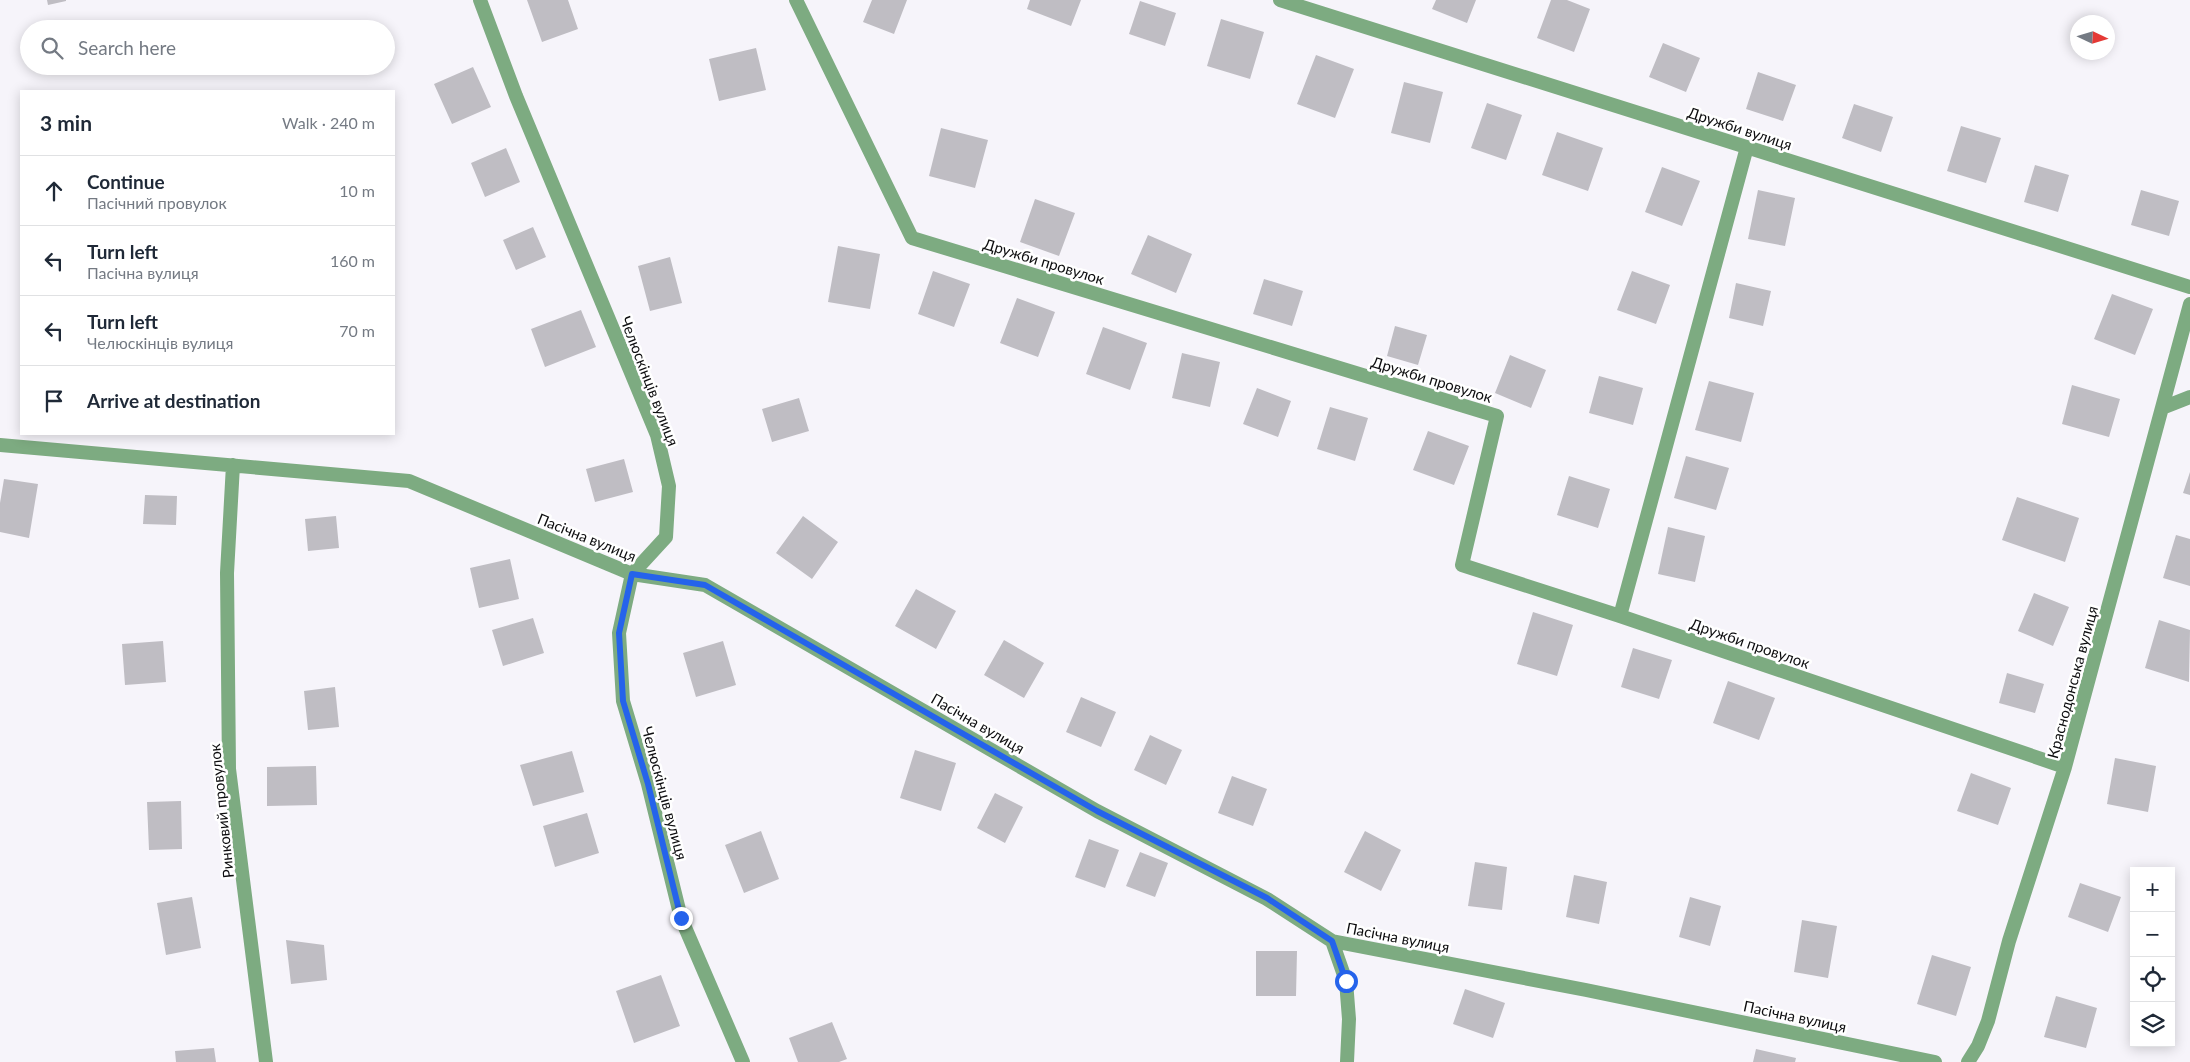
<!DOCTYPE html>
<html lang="en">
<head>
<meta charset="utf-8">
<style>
  :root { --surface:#fff; --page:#f6f6f7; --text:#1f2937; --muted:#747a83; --line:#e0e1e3 }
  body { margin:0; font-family:Lato,sans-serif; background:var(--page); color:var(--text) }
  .controls { position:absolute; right:15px; bottom:15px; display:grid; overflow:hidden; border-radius:0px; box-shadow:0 2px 12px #0003 }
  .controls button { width:45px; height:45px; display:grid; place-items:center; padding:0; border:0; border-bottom:1px solid var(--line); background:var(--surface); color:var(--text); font:25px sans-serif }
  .compass { position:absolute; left:2070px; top:15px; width:45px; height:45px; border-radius:50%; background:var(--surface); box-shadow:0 2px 12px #0003; rotate:94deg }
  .stop { position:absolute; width:15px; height:15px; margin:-11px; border:4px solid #2563eb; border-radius:50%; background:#fff }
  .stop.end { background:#2563eb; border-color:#fff; box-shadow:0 1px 5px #0008 }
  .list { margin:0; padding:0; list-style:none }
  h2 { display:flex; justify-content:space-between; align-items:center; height:65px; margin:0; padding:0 20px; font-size:21px }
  h2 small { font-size:16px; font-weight:400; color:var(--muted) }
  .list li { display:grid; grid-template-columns:32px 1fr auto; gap:15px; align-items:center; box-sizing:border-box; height:70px; padding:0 20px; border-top:1px solid var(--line) }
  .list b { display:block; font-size:19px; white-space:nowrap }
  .list p { margin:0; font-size:16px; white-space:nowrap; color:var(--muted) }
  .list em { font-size:16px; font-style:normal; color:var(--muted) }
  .icon { flex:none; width:28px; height:28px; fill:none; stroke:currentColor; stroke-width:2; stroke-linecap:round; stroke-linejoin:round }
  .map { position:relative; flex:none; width:2190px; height:1062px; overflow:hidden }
  .search { position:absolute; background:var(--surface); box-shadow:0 2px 12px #0003; left:20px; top:20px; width:375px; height:55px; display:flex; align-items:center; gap:12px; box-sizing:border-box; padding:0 18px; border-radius:28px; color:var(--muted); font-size:19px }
  .panel { position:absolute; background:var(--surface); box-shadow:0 2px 12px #0003; left:20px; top:90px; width:375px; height:345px; border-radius:0px }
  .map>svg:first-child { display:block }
  .building { fill:#bfbdc3 }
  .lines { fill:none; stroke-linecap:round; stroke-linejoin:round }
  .minor { stroke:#7dab81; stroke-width:14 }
  .route { stroke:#2563eb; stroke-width:6 }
  .labels { text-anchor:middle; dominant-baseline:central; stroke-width:5; stroke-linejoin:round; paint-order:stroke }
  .street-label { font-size:15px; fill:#0d0d0f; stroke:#fff }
</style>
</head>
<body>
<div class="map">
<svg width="2190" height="1062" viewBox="0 0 2190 1062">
  <rect width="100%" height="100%" fill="#f6f4fa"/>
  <path class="building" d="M47,0H66V1L48,5Z
    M527,0H568L578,29L542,42Z
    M872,0H907L894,34L863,22Z
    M1030,0H1081L1071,26L1027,9Z
    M1436,0H1476L1467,23L1432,9Z
    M1551,0H1567L1590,9L1574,52L1537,38Z
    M1140,1L1176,13L1165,46L1129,34Z
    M1221,19L1264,32L1250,79L1207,66Z
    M1663,43L1700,58L1686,92L1649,77Z
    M756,48L766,90L719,101L709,59Z
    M1316,55L1354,69L1335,118L1297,104Z
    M473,67L491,107L452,124L434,84Z
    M1758,72L1796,85L1783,121L1746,109Z
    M1404,82L1443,92L1430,143L1391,133Z
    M1487,103L1522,115L1506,160L1471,148Z
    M1854,104L1893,117L1881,152L1842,138Z
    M1961,126L2001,138L1986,183L1947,171Z
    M941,128L988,140L975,188L929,176Z
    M1557,132L1603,148L1588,191L1542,175Z
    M506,148L520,182L485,197L471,163Z
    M2035,165L2069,175L2058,212L2024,202Z
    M1662,167L1700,181L1682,226L1645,212Z
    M1758,190L1795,198L1785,246L1748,239Z
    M2141,190L2179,201L2169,236L2131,225Z
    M1035,199L1075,213L1059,256L1020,242Z
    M533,227L546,257L516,270L503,240Z
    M1148,235L1192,254L1176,293L1131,274Z
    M838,246L880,254L870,309L828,302Z
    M670,257L682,303L650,311L638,266Z
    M933,271L970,284L954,327L918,314Z
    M1632,271L1670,285L1656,324L1617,310Z
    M1264,279L1303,291L1292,326L1253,314Z
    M1736,283L1771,291L1763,326L1729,318Z
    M2112,294L2153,309L2135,355L2094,339Z
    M1017,298L1055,312L1038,357L1000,343Z
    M581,310L596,347L545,367L531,329Z
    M1395,326L1427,335L1418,365L1387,356Z
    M1103,327L1147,343L1130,390L1086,374Z
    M1182,353L1220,362L1210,407L1172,398Z
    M1510,355L1546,370L1531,408L1495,393Z
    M1599,376L1643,388L1633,425L1589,413Z
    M1709,381L1754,393L1741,442L1695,430Z
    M2072,385L2120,399L2109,437L2062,424Z
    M1257,388L1291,401L1278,437L1243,424Z
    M799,398L809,431L772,442L762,409Z
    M1330,407L1368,418L1355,461L1317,449Z
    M1428,431L1469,446L1454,485L1413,470Z
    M1686,456L1729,468L1716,510L1674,498Z
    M624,459L633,492L595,502L586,469Z
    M2190,472V495L2183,493Z
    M1569,476L1610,489L1598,528L1557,515Z
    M4,479L38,484L29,538L0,532V503Z
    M145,495L177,496L176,525L143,524Z
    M2017,497L2079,518L2065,562L2002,540Z
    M336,516L339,548L308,551L305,519Z
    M803,516L838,542L812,579L776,553Z
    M1668,527L1705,536L1695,582L1658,574Z
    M2176,535L2190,539V586L2163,578Z
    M510,559L519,599L479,608L470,568Z
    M916,589L956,611L936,649L895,626Z
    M2034,593L2069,607L2053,646L2018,631Z
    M1533,612L1573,625L1557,676L1517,664Z
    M533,618L544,653L503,666L492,630Z
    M2159,620L2190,630L2189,682L2145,668Z
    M1004,640L1044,663L1024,698L984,675Z
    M163,641L166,682L125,685L122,644Z
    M723,641L736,685L696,697L683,653Z
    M1633,648L1672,660L1659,699L1621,687Z
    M2007,673L2044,684L2035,713L1999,703Z
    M1728,681L1775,698L1759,740L1713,723Z
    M335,687L339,727L308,730L304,691Z
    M1081,697L1116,712L1101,747L1066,732Z
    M1150,735L1182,750L1166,785L1134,770Z
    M915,750L956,763L941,811L900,798Z
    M572,751L584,792L533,806L520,765Z
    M2115,758L2156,766L2148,812L2107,804Z
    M316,766L317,805L267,806V767Z
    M1971,773L2011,788L1998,825L1957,811Z
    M1232,776L1267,789L1253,826L1218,813Z
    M995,793L1023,807L1005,843L977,828Z
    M181,801L182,849L149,850L147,802Z
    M587,813L599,853L555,867L543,826Z
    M761,831L779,879L744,893L725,845Z
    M1365,831L1401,850L1381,891L1344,872Z
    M1089,839L1119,850L1105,888L1075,877Z
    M1140,852L1168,863L1155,897L1126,886Z
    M1475,862L1507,867L1502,910L1468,906Z
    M1574,875L1607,882L1599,924L1566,917Z
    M2080,883L2121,897L2108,932L2068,917Z
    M192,897L201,948L166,955L157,903Z
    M1690,897L1721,906L1710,946L1679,937Z
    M1802,920L1837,926L1828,978L1794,972Z
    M286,940L324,945L327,980L291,984Z
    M1256,951H1297L1296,996H1256Z
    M1932,955L1971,967L1956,1016L1917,1004Z
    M661,975L680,1026L634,1043L616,991Z
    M1465,989L1505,1003L1493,1038L1453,1024Z
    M2056,996L2097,1008L2086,1048L2044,1037Z
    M832,1022L847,1059L839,1062H798L789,1038Z
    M214,1048L216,1062H176L175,1051Z
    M1756,1049L1796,1058L1795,1062H1753Z"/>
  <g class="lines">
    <path class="minor" d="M480,0L516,96L657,435L669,486L666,537L632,574L619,633L623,701L648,784L681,918L743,1062
      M796,0L912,238L1497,416L1462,565L1620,616L2065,767
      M1280,0L2190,287
      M2162,408L2190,397
      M0,445L409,481L632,574L705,585L1097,811L1267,899L1332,941L1586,990L1935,1062
      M233,465L227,573L229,769L266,1062
      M1620,616L1747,147
      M1332,941L1346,981L1349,1019L1347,1062
      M1968,1062L1978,1046L1988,1021L2009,941L2065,767L2190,304"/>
  </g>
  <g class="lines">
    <path class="route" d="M681,918L648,784L623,701L619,633L632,574L705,585L1097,811L1267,898L1332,941L1346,981"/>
  </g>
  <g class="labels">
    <g class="street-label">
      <text transform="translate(1740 128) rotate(18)">Дружби вулиця</text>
      <text transform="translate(1044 261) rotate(17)">Дружби провулок</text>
      <text transform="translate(1432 379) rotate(17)">Дружби провулок</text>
      <text transform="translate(650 381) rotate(69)">Челюскінців вулиця</text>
      <text transform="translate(587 537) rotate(22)">Пасічна вулиця</text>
      <text transform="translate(1750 643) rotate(19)">Дружби провулок</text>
      <text transform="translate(2072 682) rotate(-75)">Краснодонська вулиця</text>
      <text transform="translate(978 723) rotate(30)">Пасічна вулиця</text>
      <text transform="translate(665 793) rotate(75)">Челюскінців вулиця</text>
      <text transform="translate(221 811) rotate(-96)">Ринковий провулок</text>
      <text transform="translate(1398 937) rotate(11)">Пасічна вулиця</text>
      <text transform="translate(1795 1016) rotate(12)">Пасічна вулиця</text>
    </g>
  </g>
</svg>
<div class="controls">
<button>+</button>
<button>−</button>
<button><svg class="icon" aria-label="locate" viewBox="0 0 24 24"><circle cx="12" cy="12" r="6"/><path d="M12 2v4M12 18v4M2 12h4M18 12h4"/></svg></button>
<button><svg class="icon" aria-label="layers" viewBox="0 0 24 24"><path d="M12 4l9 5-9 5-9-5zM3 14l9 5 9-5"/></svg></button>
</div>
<svg class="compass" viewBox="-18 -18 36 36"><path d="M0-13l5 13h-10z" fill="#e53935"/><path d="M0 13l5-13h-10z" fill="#747a83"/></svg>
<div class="stop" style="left:1346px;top:981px"></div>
<div class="stop end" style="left:681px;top:918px"></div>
<div class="search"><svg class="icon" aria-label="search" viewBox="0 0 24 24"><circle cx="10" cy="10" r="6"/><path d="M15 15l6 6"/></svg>Search here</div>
<section class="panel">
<h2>3 min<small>Walk · 240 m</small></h2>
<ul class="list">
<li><svg class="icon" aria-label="ahead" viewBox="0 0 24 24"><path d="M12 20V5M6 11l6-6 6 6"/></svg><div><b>Continue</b><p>Пасічний провулок</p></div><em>10 m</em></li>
<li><svg class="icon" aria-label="left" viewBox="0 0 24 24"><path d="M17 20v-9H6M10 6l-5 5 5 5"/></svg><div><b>Turn left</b><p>Пасічна вулиця</p></div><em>160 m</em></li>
<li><svg class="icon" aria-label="left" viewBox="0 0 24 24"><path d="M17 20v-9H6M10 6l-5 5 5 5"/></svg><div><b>Turn left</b><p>Челюскінців вулиця</p></div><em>70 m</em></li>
<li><svg class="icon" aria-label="arrive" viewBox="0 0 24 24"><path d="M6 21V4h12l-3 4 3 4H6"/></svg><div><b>Arrive at destination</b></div></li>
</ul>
</section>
</div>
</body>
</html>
